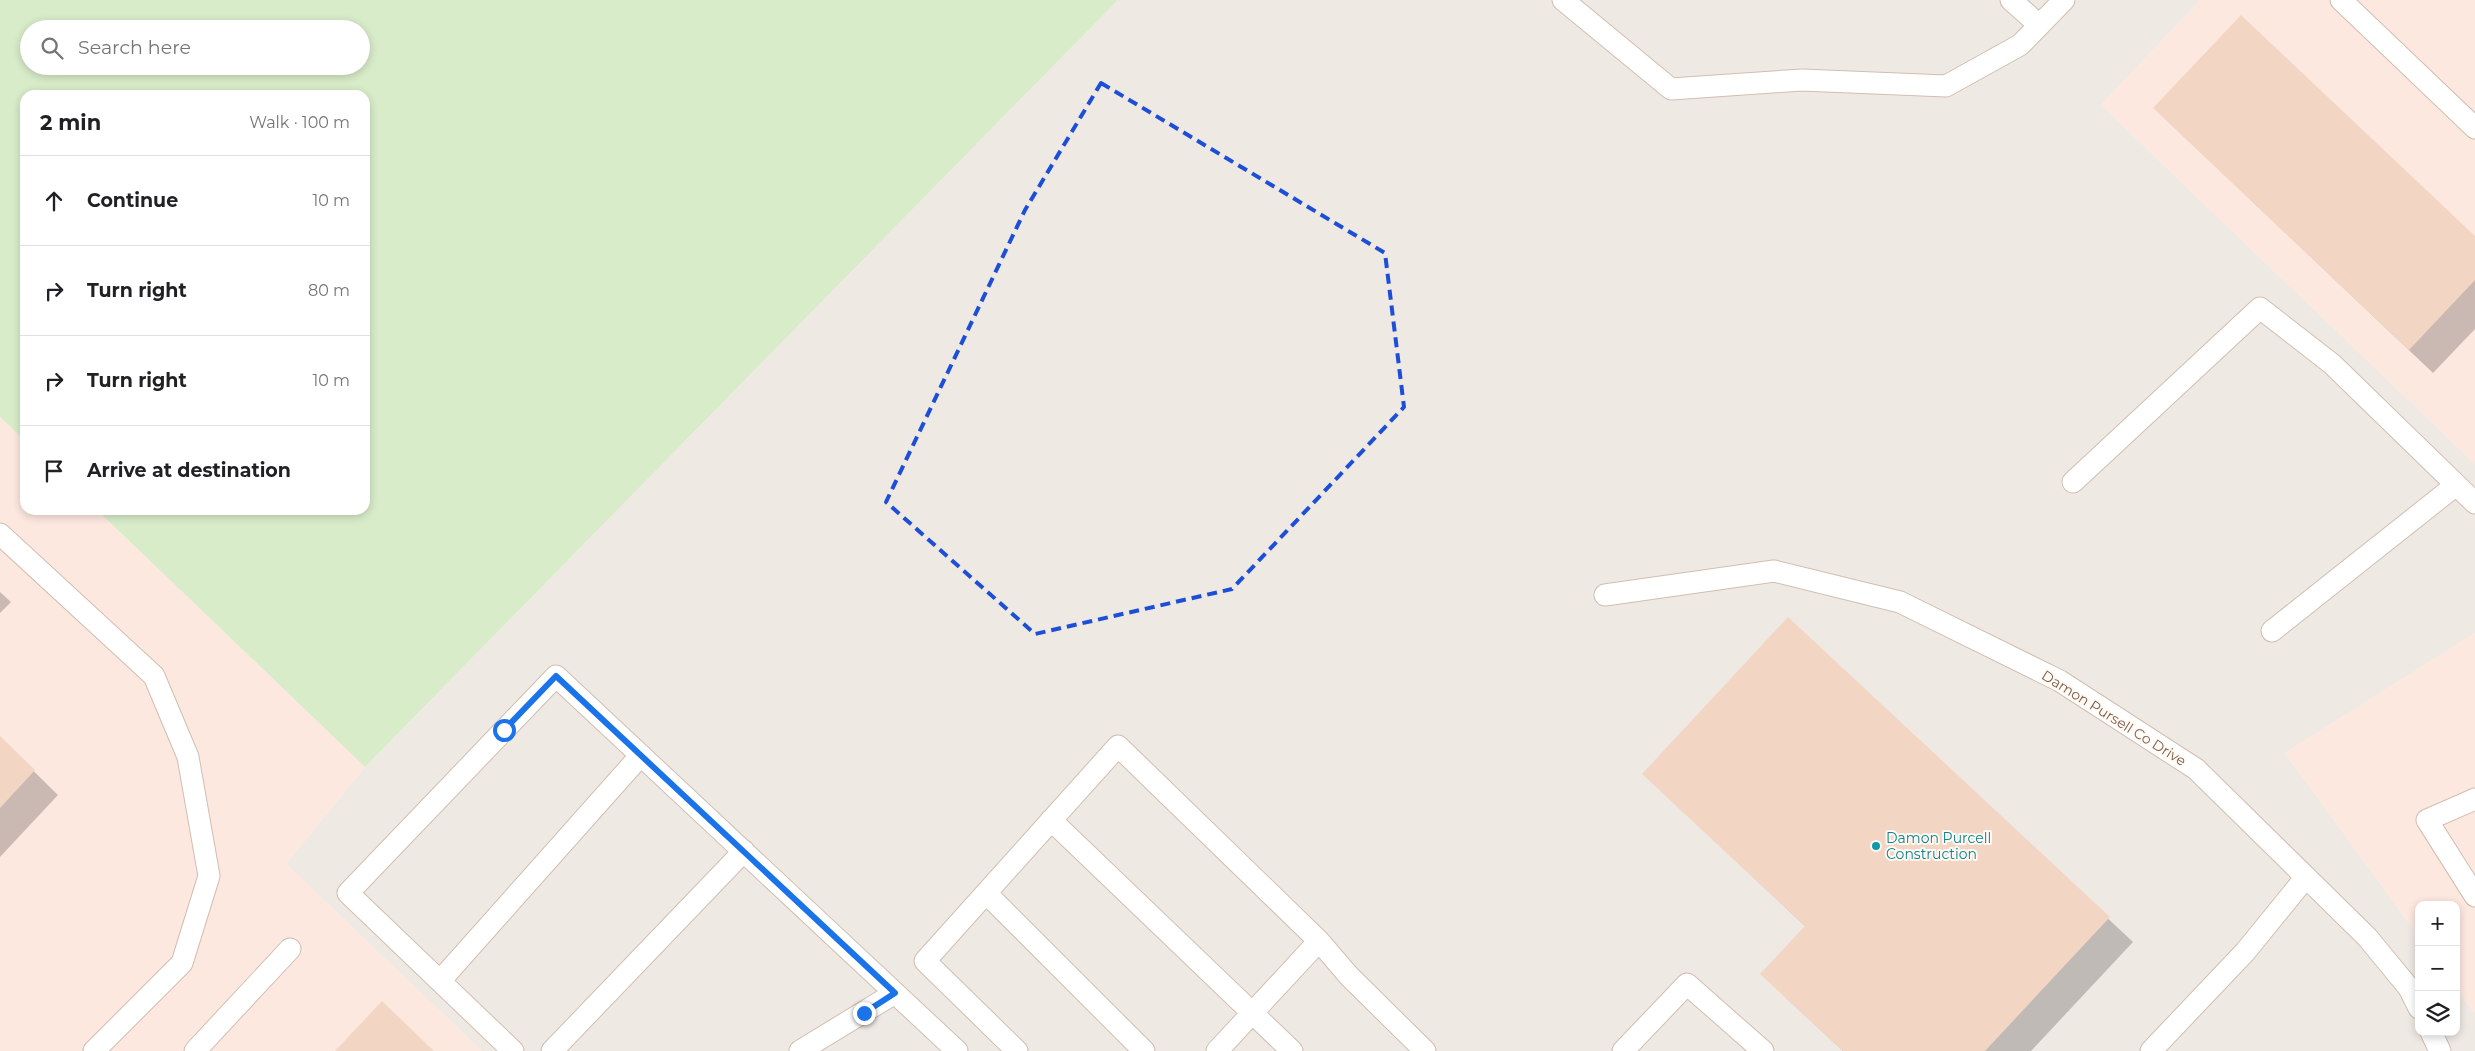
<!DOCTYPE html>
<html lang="en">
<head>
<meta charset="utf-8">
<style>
  :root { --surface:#fff; --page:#f2f2f2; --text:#202124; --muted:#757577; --line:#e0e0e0 }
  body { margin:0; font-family:Montserrat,sans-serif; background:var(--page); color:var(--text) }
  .controls { position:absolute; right:15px; bottom:15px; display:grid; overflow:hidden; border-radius:10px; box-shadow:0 2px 8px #0003 }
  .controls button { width:45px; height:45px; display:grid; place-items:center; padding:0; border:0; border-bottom:1px solid var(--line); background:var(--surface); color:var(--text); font:25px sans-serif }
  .stop { position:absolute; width:15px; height:15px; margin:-11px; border:4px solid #1a73e8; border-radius:50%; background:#fff }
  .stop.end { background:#1a73e8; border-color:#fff; box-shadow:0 1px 5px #0008 }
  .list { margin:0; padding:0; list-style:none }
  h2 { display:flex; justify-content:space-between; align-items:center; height:65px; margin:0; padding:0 20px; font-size:21px }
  h2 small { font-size:16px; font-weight:400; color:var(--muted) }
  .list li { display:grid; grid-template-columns:32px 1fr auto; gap:15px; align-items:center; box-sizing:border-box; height:90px; padding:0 20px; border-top:1px solid var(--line) }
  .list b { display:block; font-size:19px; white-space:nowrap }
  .list em { font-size:16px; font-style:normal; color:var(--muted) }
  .icon { flex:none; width:28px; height:28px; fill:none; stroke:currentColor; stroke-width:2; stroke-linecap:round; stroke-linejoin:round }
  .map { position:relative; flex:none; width:2475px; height:1051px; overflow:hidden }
  .search { position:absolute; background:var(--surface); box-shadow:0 2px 8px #0003; left:20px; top:20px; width:350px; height:55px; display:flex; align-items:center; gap:12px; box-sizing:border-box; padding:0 18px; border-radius:28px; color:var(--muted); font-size:19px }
  .panel { position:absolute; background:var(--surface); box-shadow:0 2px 8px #0003; left:20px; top:90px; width:350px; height:425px; border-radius:15px }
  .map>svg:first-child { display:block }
  .commercial { fill:#fde8e0 }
  .industrial { fill:#efe9e4 }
  .green { fill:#d8ecc9; fill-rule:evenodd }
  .shadow { fill:#0003 }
  .building { fill:#f3d5c3 }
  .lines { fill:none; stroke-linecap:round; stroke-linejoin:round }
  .service-casing { stroke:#d1beb0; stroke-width:23 }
  .service { stroke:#fff; stroke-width:21 }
  .route { stroke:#1a73e8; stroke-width:6 }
  .marked { fill:none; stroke:#1d4ed8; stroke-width:4; stroke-dasharray:10 6; stroke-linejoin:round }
  .culture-dot { fill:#0f9aa8; stroke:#fffaf3; stroke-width:2 }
  .labels { text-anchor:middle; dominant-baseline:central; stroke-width:4; stroke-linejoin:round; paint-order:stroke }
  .street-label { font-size:14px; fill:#7a5c4d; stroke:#fffaf3 }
  .culture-label { font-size:14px; fill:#0d838f; stroke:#fffaf3; text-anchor:start }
</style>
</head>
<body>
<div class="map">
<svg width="2475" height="1051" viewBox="0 0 2475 1051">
  <rect width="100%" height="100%" fill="#fdf6ec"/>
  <path class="commercial" d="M2200,0H2475V464L2101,105Z
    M0,417L25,441V510H97L365,767L286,864L482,1051H0Z
    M2475,633V1014L2456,989V905H2419V937L2285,753Z"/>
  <path class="industrial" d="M1118,0H2200L2101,105L2475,464V633L2285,753L2419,937V1032H2456V989L2475,1014V1051H482L286,864L365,767Z"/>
  <path class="green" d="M0,0H1118L365,767L97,510H365V95H25V441L0,417ZM29,29H361V66H29Z"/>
  <path class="shadow" d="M2179,132L2475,238V329L2433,373Z
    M0,592L11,602L0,613Z
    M1788,619L2133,942L2031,1051H1843L1786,998L1806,927L1643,774Z
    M0,738L58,795L0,857Z"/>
  <path class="building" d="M2241,15L2475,236V280L2409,350L2153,108Z
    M1788,617L2110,917L1985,1051H1843L1760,974L1805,926L1642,774Z
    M0,736L35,770L0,808Z
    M382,1001L434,1051H335Z"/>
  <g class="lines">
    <defs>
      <path id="service" d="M1563,0L1671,89L1802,80L1946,86L2020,45L2064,0
        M2011,0L2039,25
        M2341,0L2475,128
        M2073,482L2260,308L2332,364L2475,503
        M0,534L154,676L188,757L209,876L182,963L94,1051
        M1605,595L1774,571L1900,602L2060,681L2196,769L2367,937L2409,988L2419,1008
        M2272,631L2456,485
        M2475,799L2427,820L2475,896
        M1051,820L1292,1051
        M986,893L1144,1051
        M440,981L641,755
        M2431,1032L2440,1051
        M195,1051L290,949
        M513,1051L348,893L556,676L957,1051
        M552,1051L744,851
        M800,1051L895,993
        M1017,1051L925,961L1118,746L1319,941
        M1217,1051L1319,941L1349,976L1425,1051
        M1623,1051L1687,984L1763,1051
        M2151,1051L2245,952L2306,877"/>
    </defs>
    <use href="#service" class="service-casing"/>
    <use href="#service" class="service"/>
  </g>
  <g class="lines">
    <path class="route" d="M504,730L556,676L895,993L864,1013"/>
  </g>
  <path class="marked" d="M1101,83L1385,253L1404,407L1232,589L1035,634L886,502L1025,210Z"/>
  <circle class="culture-dot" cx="1876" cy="846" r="5"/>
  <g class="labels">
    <g class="street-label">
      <text transform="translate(2114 718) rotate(32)">Damon Pursell Co Drive</text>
    </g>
    <g class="culture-label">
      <text x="1886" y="838">Damon Purcell<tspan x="1886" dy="16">Construction</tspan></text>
    </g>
  </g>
</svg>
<div class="controls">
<button>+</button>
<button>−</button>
<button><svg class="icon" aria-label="layers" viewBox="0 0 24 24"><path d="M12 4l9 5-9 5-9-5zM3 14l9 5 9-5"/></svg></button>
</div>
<div class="stop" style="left:504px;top:730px"></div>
<div class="stop end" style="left:864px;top:1013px"></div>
<div class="search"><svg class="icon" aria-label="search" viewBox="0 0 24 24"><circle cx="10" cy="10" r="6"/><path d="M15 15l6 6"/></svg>Search here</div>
<section class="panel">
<h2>2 min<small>Walk · 100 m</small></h2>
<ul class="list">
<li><svg class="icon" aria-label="ahead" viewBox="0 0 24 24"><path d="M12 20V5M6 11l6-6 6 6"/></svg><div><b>Continue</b></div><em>10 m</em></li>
<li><svg class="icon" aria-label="right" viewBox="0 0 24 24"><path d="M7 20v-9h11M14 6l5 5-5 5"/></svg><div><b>Turn right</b></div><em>80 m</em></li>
<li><svg class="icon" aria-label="right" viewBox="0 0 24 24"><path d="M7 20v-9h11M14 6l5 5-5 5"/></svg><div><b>Turn right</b></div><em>10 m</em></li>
<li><svg class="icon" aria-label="arrive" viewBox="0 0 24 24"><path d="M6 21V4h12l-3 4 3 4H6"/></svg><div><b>Arrive at destination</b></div></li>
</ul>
</section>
</div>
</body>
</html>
